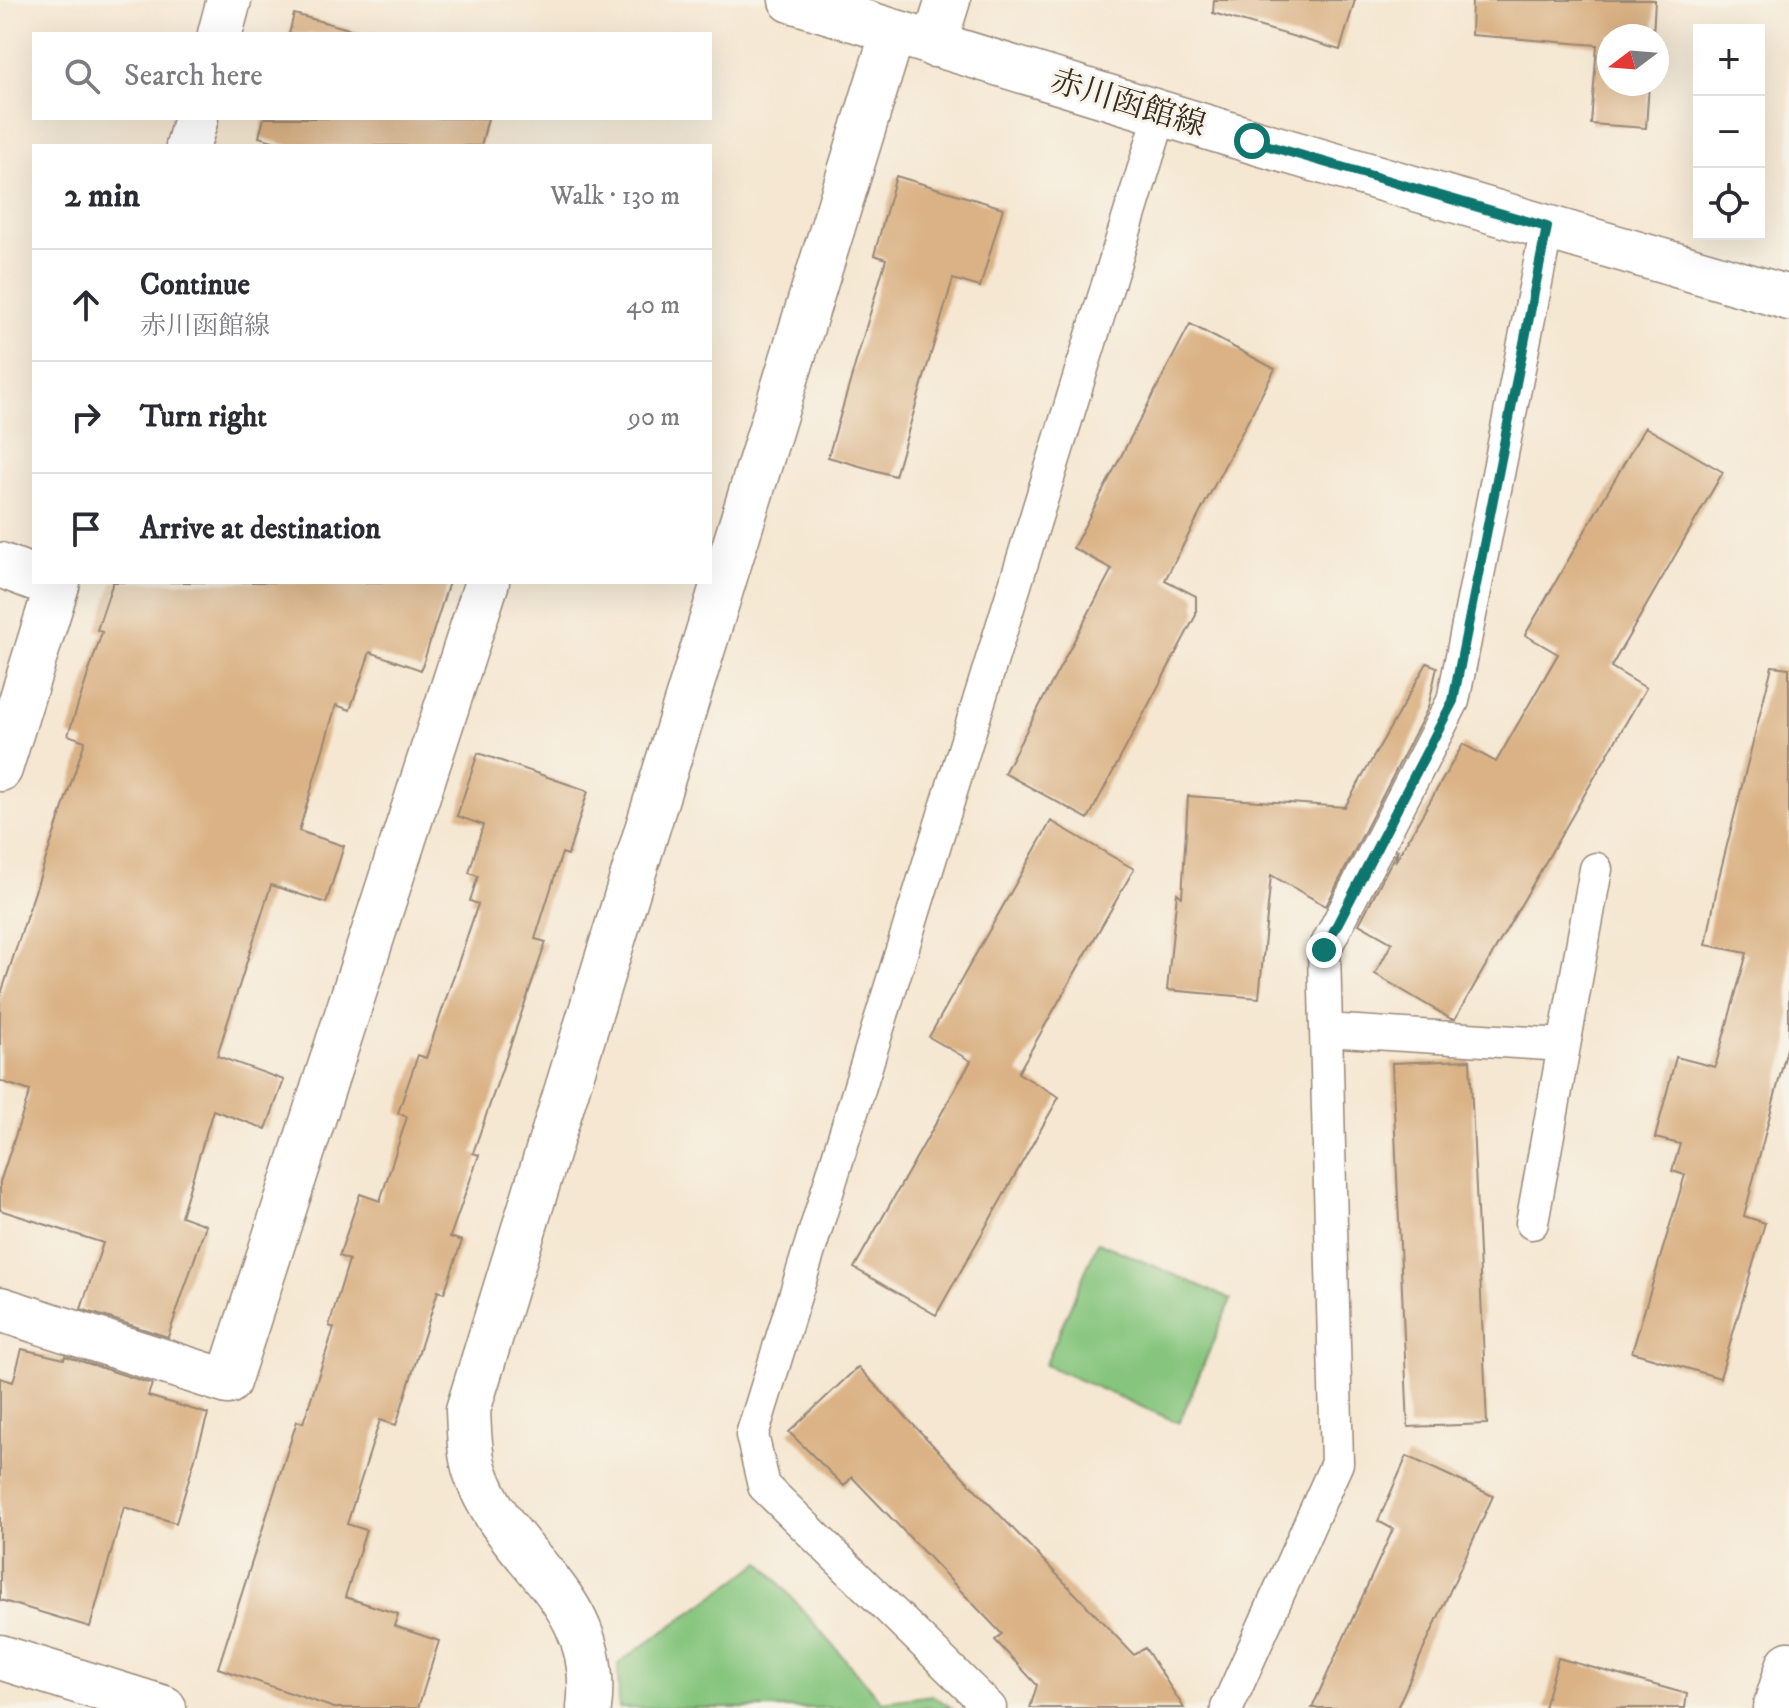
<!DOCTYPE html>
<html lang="en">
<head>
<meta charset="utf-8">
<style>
  :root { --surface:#fff; --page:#f7f7f7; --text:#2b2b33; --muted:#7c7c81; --line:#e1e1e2 }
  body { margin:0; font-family:"IM FELL DW Pica","Noto Serif JP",serif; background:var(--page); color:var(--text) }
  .controls { position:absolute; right:24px; top:24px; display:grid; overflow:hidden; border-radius:0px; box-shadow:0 8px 32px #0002 }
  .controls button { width:72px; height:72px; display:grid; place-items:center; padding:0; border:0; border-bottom:2px solid var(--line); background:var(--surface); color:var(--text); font:40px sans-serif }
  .compass { position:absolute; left:1597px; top:24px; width:72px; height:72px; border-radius:50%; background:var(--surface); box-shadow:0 8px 32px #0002; rotate:254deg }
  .stop { position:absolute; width:24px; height:24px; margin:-18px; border:6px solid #0f766e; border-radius:50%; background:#fff }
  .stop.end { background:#0f766e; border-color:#fff; box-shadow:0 2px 8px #0008 }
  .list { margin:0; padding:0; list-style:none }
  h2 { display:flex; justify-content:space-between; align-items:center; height:104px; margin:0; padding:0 32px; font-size:34px }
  h2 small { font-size:26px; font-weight:400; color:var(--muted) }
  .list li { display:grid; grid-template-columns:52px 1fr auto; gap:24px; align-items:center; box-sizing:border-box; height:112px; padding:0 32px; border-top:2px solid var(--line) }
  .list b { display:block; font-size:30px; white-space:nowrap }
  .list p { margin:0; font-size:26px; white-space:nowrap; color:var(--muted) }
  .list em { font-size:26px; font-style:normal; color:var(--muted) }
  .icon { flex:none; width:44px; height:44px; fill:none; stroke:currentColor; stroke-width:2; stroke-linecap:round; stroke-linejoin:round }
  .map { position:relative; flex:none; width:1789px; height:1708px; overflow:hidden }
  .search { position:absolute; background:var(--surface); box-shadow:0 8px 32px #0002; left:32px; top:32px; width:680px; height:88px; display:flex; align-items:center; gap:20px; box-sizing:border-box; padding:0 28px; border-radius:0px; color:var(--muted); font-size:30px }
  .panel { position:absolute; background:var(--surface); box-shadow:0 8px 32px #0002; left:32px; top:144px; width:680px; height:440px; border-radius:0px }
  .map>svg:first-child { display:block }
  .green { fill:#85c57d; stroke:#60784e; stroke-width:2 }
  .building { fill:#dab285 }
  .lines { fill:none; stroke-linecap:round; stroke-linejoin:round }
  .service-casing { stroke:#988878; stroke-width:35 }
  .minor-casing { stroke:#988878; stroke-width:47 }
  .secondary-casing { stroke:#988878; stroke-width:47 }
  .service { stroke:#fff; stroke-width:32 }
  .minor { stroke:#fff; stroke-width:44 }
  .secondary { stroke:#fff; stroke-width:44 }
  .route { stroke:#0f766e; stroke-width:10 }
  .labels { text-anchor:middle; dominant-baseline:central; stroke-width:6; stroke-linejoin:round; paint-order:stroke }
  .street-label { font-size:32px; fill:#3b2a1e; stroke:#f7f3e8 }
</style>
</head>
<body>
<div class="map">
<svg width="1789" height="1708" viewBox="0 0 1789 1708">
  <rect width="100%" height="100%" fill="#f7f3e8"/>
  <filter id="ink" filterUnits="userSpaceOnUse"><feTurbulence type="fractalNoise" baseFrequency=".0125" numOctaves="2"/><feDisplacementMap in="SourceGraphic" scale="16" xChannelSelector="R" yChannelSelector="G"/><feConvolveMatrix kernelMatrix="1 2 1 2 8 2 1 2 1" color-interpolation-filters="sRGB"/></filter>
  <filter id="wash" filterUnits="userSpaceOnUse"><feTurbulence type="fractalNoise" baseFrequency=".006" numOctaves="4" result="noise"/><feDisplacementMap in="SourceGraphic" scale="32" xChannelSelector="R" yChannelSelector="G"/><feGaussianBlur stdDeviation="1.8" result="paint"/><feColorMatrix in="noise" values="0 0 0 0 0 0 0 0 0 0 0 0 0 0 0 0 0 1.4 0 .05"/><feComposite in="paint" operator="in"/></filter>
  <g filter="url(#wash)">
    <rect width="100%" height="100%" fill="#f5e7d1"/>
    <path class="green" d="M1098,1242L1231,1299L1179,1423L1045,1365Z
      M761,1562L882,1702L932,1695L952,1708H619L618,1664Z"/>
    <g id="blocks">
      <path class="building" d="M1214,0H1355L1340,50L1213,13Z
        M1472,0H1655L1653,36H1609V84H1649L1646,128L1591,124L1597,45L1471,35Z
        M294,14L367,34H289Z
        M264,118H488L481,146H290L259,137Z
        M896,176L1003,208L980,287L953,279L895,476L828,457L886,259L874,255Z
        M1190,324L1275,369L1165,580L1196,596V615L1088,819L1004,773L1112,569L1073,548Z
        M1645,427L1723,472L1611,667L1646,688L1455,1019H1451L1375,974L1392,943L1359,924L1398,849L1395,862L1463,744L1496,762L1558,654L1525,635Z
        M113,582H449L421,670L370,652L350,710L336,705L299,831L344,846L326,903L271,885L217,1056L284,1080L266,1129L213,1110L181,1216L206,1225L168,1337L81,1309L103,1243L0,1210V1182L30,1091L0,1081V997L85,741L68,735L102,632L97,630Z
        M1427,663L1437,667L1428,708L1326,906L1271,875L1259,998L1167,990L1177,893L1182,897L1188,796L1345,807Z
        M1772,666L1789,668V1041L1744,1216L1765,1223L1720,1378L1632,1352L1685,1175L1672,1171L1680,1144L1655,1138L1676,1057L1715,1067L1747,953L1706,945L1719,877Z
        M478,753L588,791L568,855L562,853L535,939L546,942L473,1153L479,1155L450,1237L462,1241L444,1293L438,1291L396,1425L380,1420L347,1524L366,1530L345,1597L398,1614L394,1626L439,1641L418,1708H334L218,1668L297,1421L303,1423L334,1328L329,1326L349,1260L339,1256L360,1194L380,1201L407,1117L398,1113L418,1055L426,1058L478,904L470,901L478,876L469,873L483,825L457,816Z
        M1051,821L1134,869L1018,1073L1059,1097L936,1315L854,1268L971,1061L929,1037Z
        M1470,1060L1487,1424L1408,1427L1392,1063Z
        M22,1349L64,1359L65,1356L152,1384L148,1396L208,1414L176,1523L124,1507L90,1627L0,1600V1378L13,1382Z
        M858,1367L1134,1655L1145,1648L1184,1708H1030L1037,1685L995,1640L1002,1634L852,1477L844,1486L789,1432Z
        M1407,1456L1493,1496L1397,1708H1312L1393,1529L1378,1521Z
        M1558,1658L1687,1694L1685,1708H1544Z"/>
    </g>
  </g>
  <g filter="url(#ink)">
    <use href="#blocks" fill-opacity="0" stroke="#988878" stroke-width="2"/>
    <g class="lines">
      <defs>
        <path id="service" d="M1326,1030L1564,1045
          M1532,1223L1596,869
          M990,1708L764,1486L752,1435L1161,113
          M1227,1708L1337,1463L1324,950L1453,701L1547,227"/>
        <path id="minor" d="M220,34L229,0
          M934,45L948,0
          M188,146L196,118
          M0,565L34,578
          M0,769L58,582
          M0,1309L228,1382L487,582
          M0,1657L164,1708
          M589,1708C603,1593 505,1563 475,1471C469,1452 469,1430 468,1410L893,32
          M1775,1708L1789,1664"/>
        <path id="secondary" d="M791,0L1252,141L1789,298"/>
      </defs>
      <use href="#service" class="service-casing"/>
      <use href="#minor" class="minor-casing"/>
      <use href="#secondary" class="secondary-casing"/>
      <use href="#service" class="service"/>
      <use href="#minor" class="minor"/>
      <use href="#secondary" class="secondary"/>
    </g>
  </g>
  <g class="lines" filter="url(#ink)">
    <path class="route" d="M1252,141L1547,227L1453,701L1324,950"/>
  </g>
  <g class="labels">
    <g class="street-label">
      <text transform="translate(1128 104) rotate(17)">赤川函館線</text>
    </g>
  </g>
</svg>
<div class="controls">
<button>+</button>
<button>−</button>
<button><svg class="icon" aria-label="locate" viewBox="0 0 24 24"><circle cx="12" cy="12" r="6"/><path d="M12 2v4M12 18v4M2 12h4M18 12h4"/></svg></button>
</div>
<svg class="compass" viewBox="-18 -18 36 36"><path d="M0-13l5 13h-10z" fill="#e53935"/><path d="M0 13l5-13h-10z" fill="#7c7c81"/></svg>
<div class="stop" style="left:1252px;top:141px"></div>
<div class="stop end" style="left:1324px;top:950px"></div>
<div class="search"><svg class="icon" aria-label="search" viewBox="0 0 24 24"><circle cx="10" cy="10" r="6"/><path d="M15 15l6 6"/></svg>Search here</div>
<section class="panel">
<h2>2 min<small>Walk · 130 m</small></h2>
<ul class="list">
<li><svg class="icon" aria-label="ahead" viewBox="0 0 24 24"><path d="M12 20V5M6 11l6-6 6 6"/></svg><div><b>Continue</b><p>赤川函館線</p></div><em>40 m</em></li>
<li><svg class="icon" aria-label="right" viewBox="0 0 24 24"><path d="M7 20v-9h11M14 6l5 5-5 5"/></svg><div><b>Turn right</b></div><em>90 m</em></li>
<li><svg class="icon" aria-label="arrive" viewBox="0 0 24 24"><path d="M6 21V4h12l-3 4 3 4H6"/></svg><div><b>Arrive at destination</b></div></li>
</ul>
</section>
</div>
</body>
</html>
